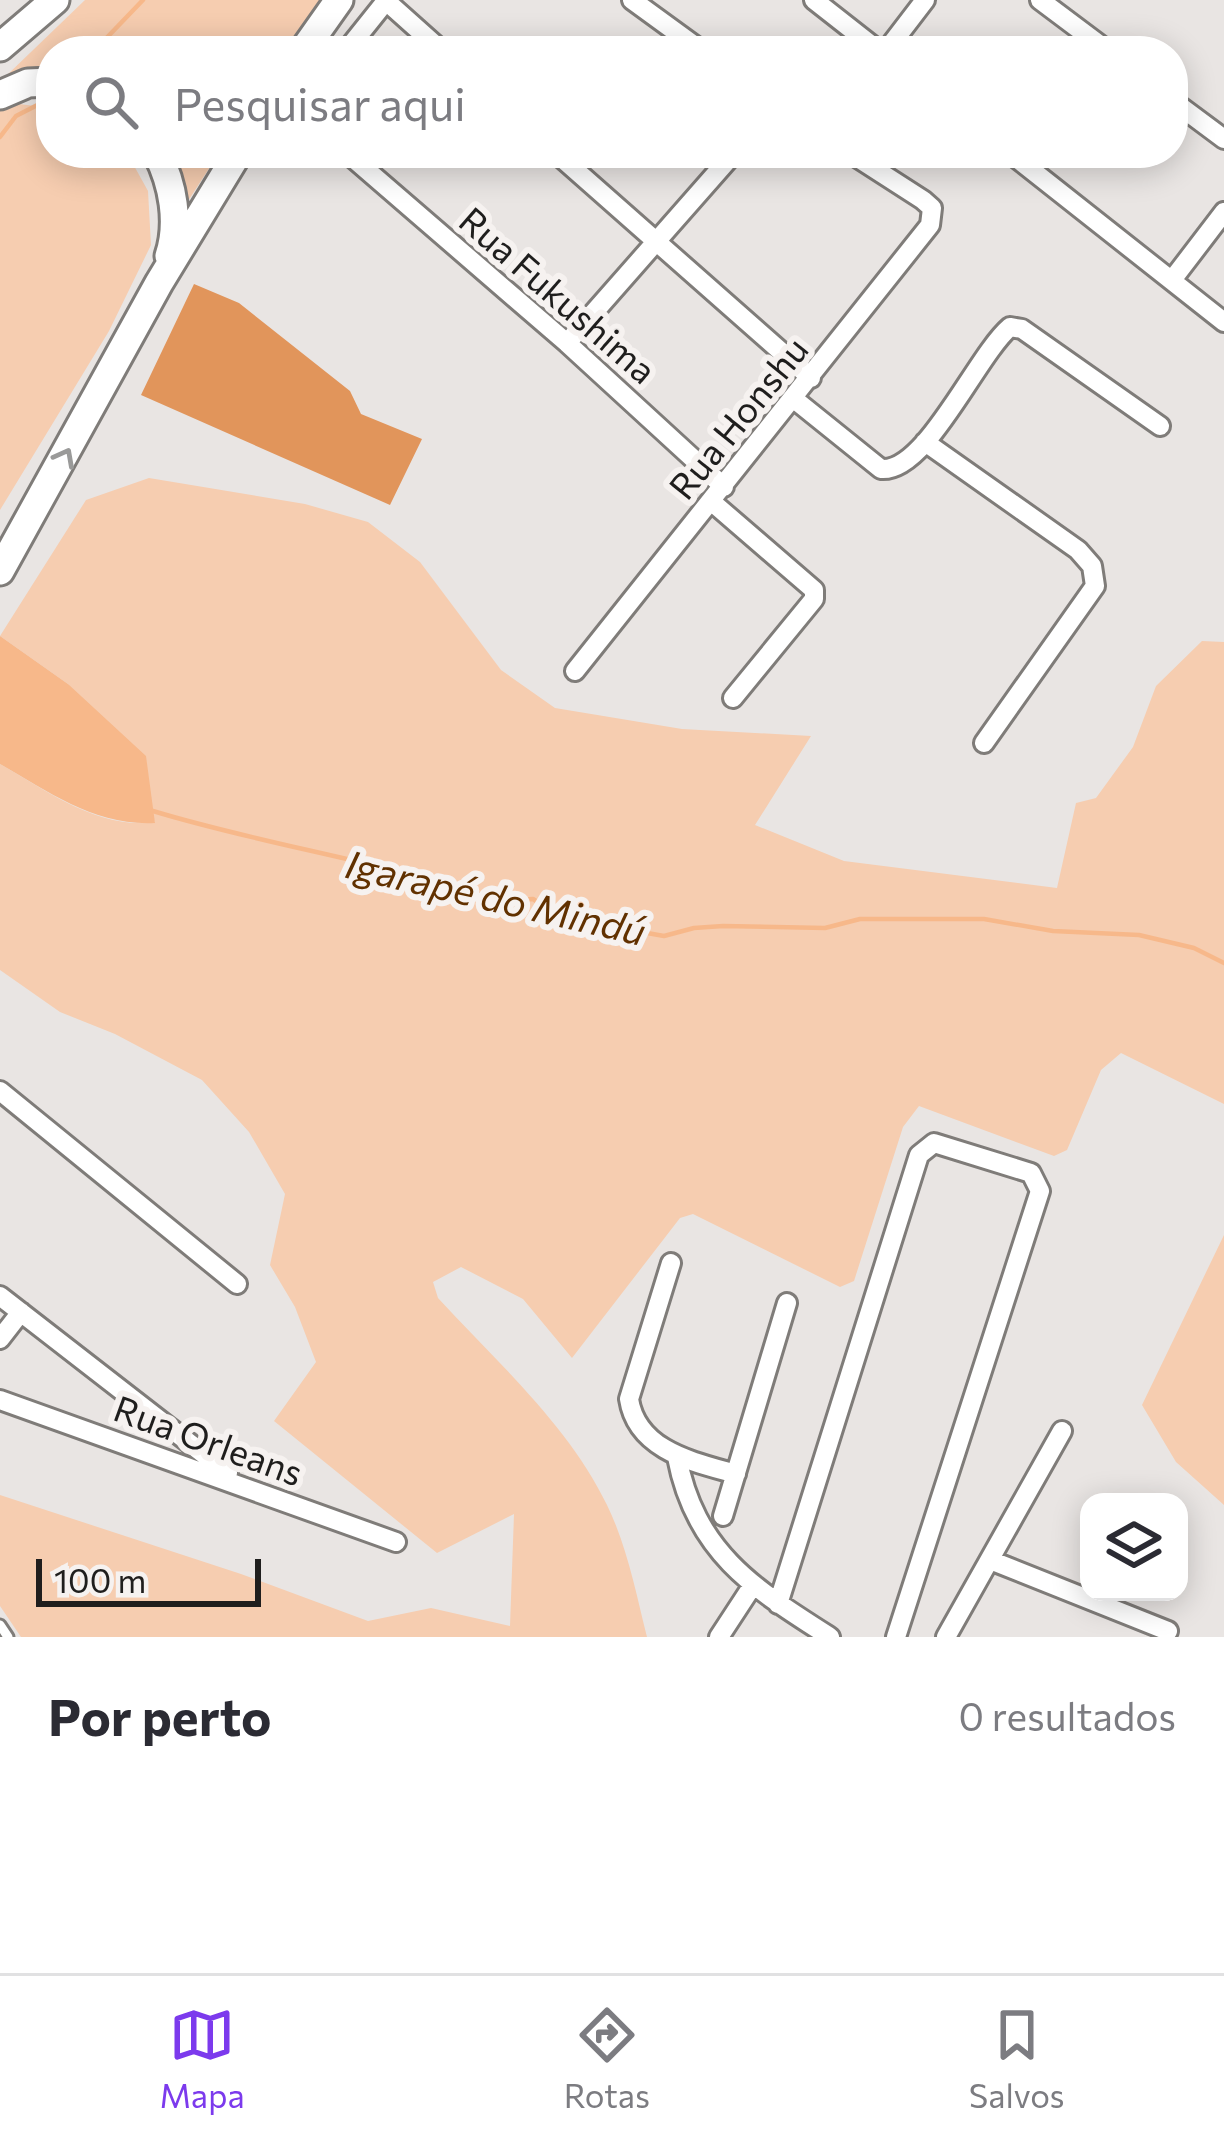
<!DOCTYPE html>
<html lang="pt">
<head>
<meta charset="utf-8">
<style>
  :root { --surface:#fff; --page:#f7f7f7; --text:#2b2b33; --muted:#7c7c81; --line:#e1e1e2; --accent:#7c3aed }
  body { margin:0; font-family:Commissioner,sans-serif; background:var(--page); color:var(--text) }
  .controls { position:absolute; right:36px; bottom:36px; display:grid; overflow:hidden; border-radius:24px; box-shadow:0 6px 30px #0003 }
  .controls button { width:108px; height:108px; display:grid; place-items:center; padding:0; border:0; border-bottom:3px solid var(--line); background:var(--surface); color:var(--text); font:60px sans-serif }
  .scale { position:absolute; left:36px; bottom:30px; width:225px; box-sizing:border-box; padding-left:12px; border:6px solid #1f1e1d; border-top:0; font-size:33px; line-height:42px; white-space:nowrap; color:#1f1e1d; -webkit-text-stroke:9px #f6f2f0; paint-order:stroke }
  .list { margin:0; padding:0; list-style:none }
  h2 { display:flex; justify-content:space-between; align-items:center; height:156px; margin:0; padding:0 48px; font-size:51px }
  h2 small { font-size:39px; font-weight:400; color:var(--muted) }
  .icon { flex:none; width:66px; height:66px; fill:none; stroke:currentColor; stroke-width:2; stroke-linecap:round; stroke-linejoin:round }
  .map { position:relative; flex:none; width:1224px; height:1637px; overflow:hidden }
  .search { position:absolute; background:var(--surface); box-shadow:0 6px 30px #0003; left:36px; right:36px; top:36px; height:132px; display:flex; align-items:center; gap:30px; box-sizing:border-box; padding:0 42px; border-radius:48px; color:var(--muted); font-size:45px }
  .sheet { height:336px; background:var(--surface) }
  nav { display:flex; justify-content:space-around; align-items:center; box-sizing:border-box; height:168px; border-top:3px solid var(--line); background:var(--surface); font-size:33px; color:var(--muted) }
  nav a { display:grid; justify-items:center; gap:6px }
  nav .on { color:var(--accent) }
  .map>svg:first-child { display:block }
  .green { fill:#f6cdb0 }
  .water { fill:#f7b88a }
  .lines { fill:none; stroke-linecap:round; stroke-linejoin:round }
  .stream { stroke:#f7b88a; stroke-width:4.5 }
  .building { fill:#e1955b }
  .service-casing { stroke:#7f7c79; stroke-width:15 }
  .minor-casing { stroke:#7f7c79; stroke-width:24 }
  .secondary-casing { stroke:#7f7c79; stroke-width:33 }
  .service { stroke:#fff; stroke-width:9 }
  .minor { stroke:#fff; stroke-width:18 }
  .secondary { stroke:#fff; stroke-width:27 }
  .oneway { stroke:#9a9a99 }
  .labels { text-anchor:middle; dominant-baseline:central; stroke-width:12; stroke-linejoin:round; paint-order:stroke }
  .street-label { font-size:36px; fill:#1f1e1d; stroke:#f6f2f0 }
  .water-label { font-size:39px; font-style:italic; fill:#613100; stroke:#f6f2f0 }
</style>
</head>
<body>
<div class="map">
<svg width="1224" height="1637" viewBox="0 0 1224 1637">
  <rect width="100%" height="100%" fill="#e9e5e3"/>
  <path class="green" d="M85,0H324L285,51H51V73L5,77Z
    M11,103L51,108V153H127L148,191L151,245L109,331L0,510V111Z
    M173,153H219L188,201Z
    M149,478L305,504L368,522L420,562L501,670L555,708L682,729L811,736L755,825L844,861L1057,888L1076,803L1096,798L1133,747L1156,686L1202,641L1224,642V1104L1121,1053L1101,1070L1067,1150L1054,1156L919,1106L903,1127L854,1281L840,1287L693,1214L680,1218L572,1358L523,1299L461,1267L433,1282L438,1298C497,1362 569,1426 607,1505C627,1546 636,1593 647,1637H21L0,1606V1495L241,1574L368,1621L431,1608L510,1626L514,1514L437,1553L274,1421L316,1362L295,1307L270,1265L285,1194L249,1132L202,1080L115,1034L60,1012L0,970V764C47,791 99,830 155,822L68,684L0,636L86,500Z
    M1224,1235V1505L1176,1462L1142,1405Z"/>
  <path class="water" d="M0,636L68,684L146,756L155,823C95,826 51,793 0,764Z"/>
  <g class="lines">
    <path class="stream" d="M94,51L143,0
      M0,137L16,116L51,98
      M153,811C268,846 387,862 500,901L533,899L563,918L664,936L694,928L723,926L825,928L860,919H984L1053,931L1139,935L1194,948L1224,963"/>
  </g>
  <path class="building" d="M194,284L239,303L350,391L361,414L422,439L390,505L141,395Z"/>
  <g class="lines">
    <defs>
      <path id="service" d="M0,1625L8,1637"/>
      <path id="minor" d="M385,0L442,51
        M632,0L702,51
        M814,0L879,51
        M1040,0L1108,51
        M346,51L386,1
        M886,51L925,0
        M1173,101L1224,139
        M347,153L567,343L724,487
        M556,153L811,378
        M1010,153L1224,322
        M1172,280L1224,212
        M567,343L734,153
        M794,399L881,469C926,473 976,356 1010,327L1022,329L1160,426
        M925,442L1078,550L1092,566L1095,586L984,743
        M712,502L814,590V599L733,698
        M575,671L930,225L932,208L923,200L850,153
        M0,1091L237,1284
        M671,1263L629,1399C637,1451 694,1462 736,1474
        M0,1296L228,1473
        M0,1339L21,1312
        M0,1400L396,1542
        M677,1457C695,1552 753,1588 830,1637
        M723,1516L787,1303
        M990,1560L1168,1631
        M778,1604L919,1155L934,1143L1031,1173L1040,1191L896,1637
        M719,1637L753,1585
        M946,1637L1062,1431"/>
      <path id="secondary" d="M0,47L55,0
        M303,51L339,0
        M0,95L28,83L51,82
        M157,153C173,184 180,223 169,256
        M0,571L159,283L238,153"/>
    </defs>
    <use href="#service" class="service-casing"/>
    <use href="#minor" class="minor-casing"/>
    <use href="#secondary" class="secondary-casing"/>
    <use href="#service" class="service"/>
    <use href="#minor" class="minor"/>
    <use href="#secondary" class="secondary"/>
  </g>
  <defs><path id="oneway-chevron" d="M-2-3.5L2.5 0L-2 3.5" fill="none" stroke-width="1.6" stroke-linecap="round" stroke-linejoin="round" transform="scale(3)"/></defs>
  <use class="oneway" href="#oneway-chevron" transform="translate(65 457) rotate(-62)"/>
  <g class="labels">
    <g class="street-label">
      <text transform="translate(559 294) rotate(41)">Rua Fukushima</text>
      <text transform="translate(737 417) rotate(-51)">Rua Honshu</text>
      <text transform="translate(209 1439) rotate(20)">Rua Orleans</text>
    </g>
    <g class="water-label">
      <text transform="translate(496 896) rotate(13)">Igarapé do Mindú</text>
    </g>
  </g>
</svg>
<div class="controls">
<button><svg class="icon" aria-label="layers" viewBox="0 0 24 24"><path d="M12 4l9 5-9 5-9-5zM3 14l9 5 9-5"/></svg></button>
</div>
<div class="scale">100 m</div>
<div class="search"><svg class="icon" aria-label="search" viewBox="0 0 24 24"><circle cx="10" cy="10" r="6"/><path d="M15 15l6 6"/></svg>Pesquisar aqui</div>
</div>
<section class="sheet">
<h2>Por perto<small>0 resultados</small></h2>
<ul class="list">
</ul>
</section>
<nav>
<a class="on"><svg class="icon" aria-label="map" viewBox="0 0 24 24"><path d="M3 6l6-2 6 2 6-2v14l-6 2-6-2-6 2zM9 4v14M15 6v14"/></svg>Mapa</a>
<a><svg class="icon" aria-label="directions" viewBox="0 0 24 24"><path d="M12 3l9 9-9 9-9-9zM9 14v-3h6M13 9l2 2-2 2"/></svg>Rotas</a>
<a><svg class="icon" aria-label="saved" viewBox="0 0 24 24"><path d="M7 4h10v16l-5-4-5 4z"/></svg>Salvos</a>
</nav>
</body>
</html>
